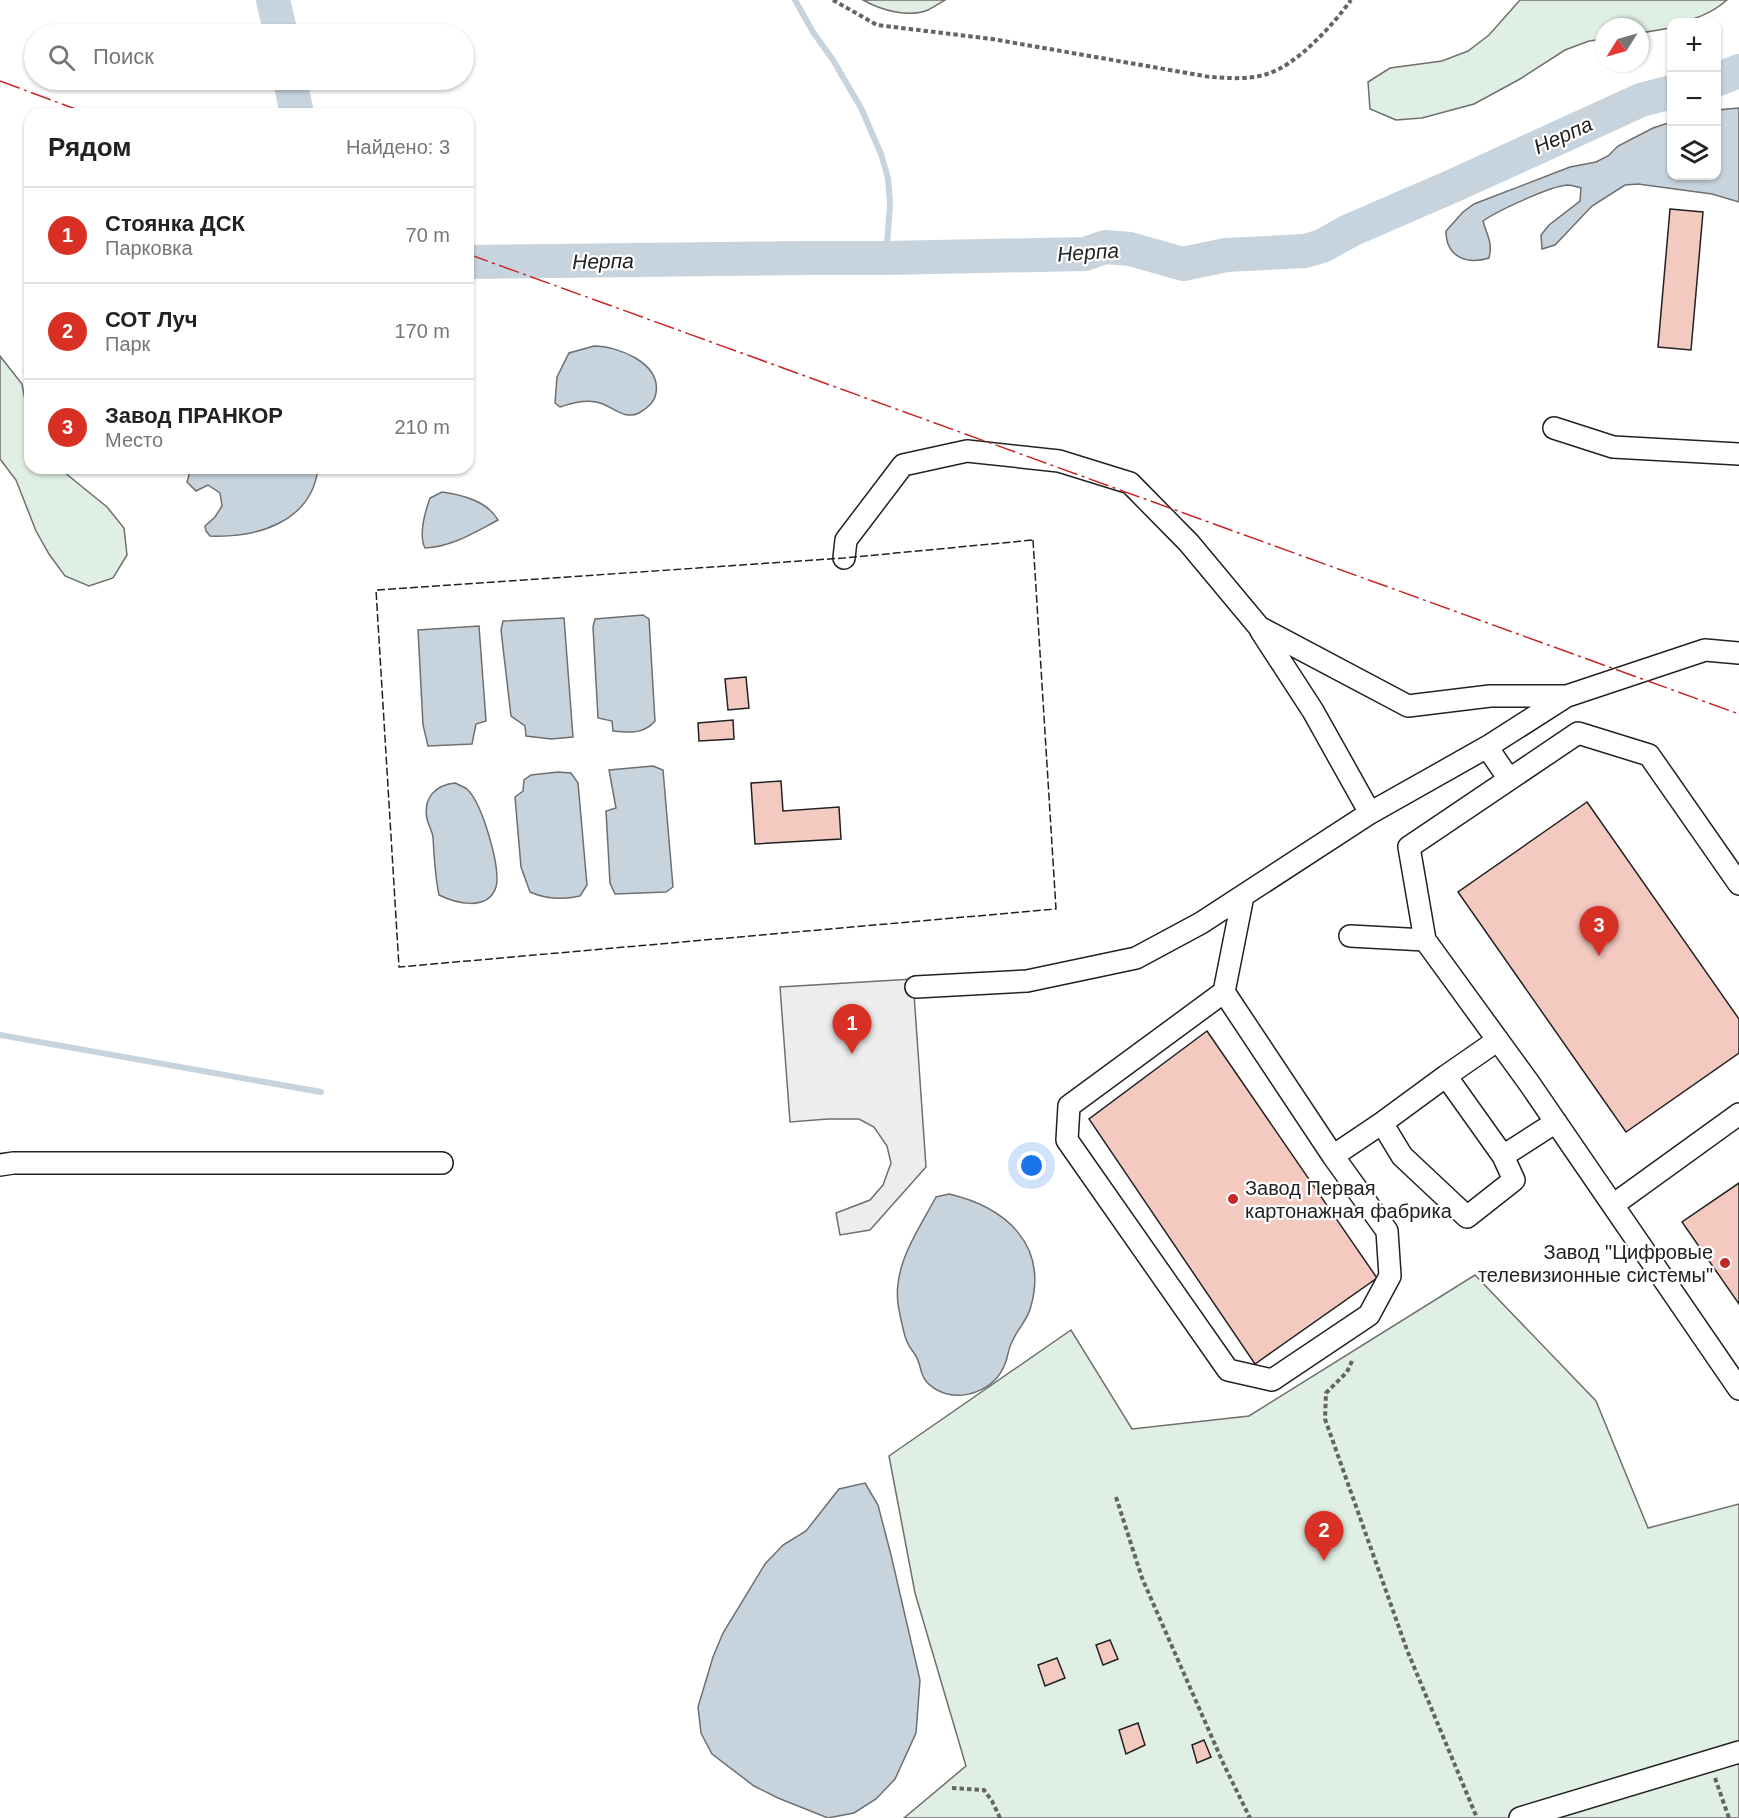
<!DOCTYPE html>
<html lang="ru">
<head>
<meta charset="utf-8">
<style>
  :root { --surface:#fff; --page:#f2f2f2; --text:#222; --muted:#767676; --line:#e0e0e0; --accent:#d93025 }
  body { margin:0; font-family:Arial,sans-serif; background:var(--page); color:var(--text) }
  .controls { position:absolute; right:18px; top:18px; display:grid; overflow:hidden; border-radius:12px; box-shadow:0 2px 4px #0004 }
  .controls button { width:54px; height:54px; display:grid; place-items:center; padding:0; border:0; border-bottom:2px solid var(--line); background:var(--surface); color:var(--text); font:30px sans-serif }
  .compass { position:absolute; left:1595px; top:18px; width:54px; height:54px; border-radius:50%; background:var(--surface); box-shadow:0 2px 4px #0004; rotate:233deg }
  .you { position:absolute; left:1032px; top:1166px; width:21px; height:21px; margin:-15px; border:4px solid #fff; border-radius:50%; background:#1a73e8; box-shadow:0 0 0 9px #1a73e833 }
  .badge { display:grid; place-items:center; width:39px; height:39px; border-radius:50%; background:var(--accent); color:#fff; font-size:20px; font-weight:700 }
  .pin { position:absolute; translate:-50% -50px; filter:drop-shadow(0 2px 3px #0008) }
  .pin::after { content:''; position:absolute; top:32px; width:21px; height:18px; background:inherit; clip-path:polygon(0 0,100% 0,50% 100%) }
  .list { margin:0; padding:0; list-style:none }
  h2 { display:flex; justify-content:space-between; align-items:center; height:78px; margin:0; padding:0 24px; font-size:26px }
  h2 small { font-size:20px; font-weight:400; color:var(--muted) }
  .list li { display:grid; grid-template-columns:39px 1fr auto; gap:18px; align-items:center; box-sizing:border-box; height:96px; padding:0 24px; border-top:2px solid var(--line) }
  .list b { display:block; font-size:22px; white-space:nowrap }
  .list p { margin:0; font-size:20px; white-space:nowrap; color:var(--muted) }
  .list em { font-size:20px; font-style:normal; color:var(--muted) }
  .icon { flex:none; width:33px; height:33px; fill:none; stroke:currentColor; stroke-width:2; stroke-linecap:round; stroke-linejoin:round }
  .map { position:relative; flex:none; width:1739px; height:1818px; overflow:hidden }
  .search { position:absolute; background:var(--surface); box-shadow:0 2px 4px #0004; left:24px; top:24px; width:450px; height:66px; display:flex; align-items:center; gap:15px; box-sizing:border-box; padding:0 21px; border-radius:33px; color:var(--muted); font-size:22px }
  .panel { position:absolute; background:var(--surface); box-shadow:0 2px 4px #0004; left:24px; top:108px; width:450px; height:366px; border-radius:18px }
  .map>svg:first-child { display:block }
  .green { fill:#e0efe3; stroke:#6f6f6f; stroke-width:1.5 }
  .parking { fill:#ededed; stroke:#6f6f6f; stroke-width:1.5 }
  .water { fill:#c7d3dd; stroke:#6f6f6f; stroke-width:1.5 }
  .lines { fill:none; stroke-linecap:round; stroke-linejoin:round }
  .stream { stroke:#c7d3dd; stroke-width:6 }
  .river { stroke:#c7d3dd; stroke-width:34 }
  .building { fill:#f3c9c0; stroke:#222; stroke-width:1.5 }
  .minor-casing { stroke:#222; stroke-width:24 }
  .path { stroke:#646464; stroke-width:4; stroke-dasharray:4.5 3; stroke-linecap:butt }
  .minor { stroke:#fff; stroke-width:21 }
  .fence { stroke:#222; stroke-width:1.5; stroke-dasharray:8 3; stroke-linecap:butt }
  .power { stroke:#c62828; stroke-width:1.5; stroke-dasharray:21 4.5 3 4.5; stroke-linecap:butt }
  .poi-dot { fill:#c62828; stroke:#fff; stroke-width:2 }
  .labels { text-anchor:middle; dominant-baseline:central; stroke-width:4.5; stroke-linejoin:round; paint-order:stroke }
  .poi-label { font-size:20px; fill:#222; stroke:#fff; text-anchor:start }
  .water-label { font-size:21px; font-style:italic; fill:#222; stroke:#fff }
</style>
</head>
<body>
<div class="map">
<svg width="1739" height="1818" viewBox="0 0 1739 1818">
  <rect width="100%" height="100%" fill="#fff"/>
  <path class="green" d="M863,0H945C940,3 934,7 928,10C908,18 881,10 863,0Z
    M1520,0H1727C1712,13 1692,22 1672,22L1670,28L1640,33V27H1604V39L1589,41L1565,50L1520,79L1474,104L1422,118L1396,120L1370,109L1368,82L1390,68L1442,61L1468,51L1489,35Z
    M0,356L22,384L30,426V468H59L107,507L124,528L127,555L113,578L89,586L65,576L49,554L36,531L16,480L0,459Z
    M1475,1275L1596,1401L1648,1528L1739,1504V1818H904L966,1766L915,1593L889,1456L1071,1330L1132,1429L1249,1416Z"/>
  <path class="parking" d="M913,979L926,1167L870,1230L840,1235L836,1213L870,1200L883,1185L891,1163L887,1146L874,1127L859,1119H828L790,1122L780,987Z"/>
  <path class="water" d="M1739,108V202L1712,194L1638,184L1625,185L1592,206L1555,245L1542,249L1541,235L1549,225L1580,201L1581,188C1577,187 1572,185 1567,185C1551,186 1497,211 1483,221C1487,236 1493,242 1489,258C1467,265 1446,257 1446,231L1463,212L1474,204L1570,167L1596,162L1608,156L1618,146L1653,128L1671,122L1672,176H1716L1717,110Z
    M594,346C618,346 661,363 656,393C655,402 646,409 639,413C623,421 611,404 596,402C583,400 572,403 560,407L555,403L557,377L569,353Z
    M191,468H318C312,522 257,538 210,536L206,531L205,526L215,517L222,506L220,493L208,485L196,491L187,482Z
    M442,492C463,495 487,501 498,520C475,532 452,547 425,548C418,534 425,512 430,498Z
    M643,615L649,619L655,721C644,734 629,733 613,731L612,721L598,718L593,627L595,619Z
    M564,618L573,737L551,739L526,736L525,726L511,716L501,630L503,621Z
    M479,626L486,721L476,724L472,744L428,746L423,725L418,630Z
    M653,766L663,770L673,887L666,892L615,894L610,883L606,811L616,808L609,770Z
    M558,772L571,773L578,783L587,885L580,896C563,900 546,899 530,892L521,867L515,797L523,791L524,780L531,775Z
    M455,783C459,785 464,787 467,789C482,803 501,867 496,887C488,912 455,903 439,895C435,876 434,857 433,837C432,831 429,826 427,819C423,798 435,785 455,783Z
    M949,1194C1005,1207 1048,1244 1031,1306C1028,1320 1017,1329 1012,1342C1008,1349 1008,1357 1005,1364C995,1390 962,1403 937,1390C916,1378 924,1366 914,1353C906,1343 905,1337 902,1324C899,1311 896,1298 898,1284C901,1254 922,1223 936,1197Z
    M865,1483L878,1505L891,1555L920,1680L916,1733L895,1779L876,1799L854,1813L828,1818L778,1798L754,1786L712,1754L701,1733L698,1707L713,1657L723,1633L765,1564L783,1545L806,1531L839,1489Z"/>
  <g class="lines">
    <path class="stream" d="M795,0L813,32L833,60L861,108L881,154L888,178L890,204L886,258
      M0,1035L321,1092"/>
    <path class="river" d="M273,0L281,34
      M290,80L297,114
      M1716,80L1739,71
      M468,262L806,258H886L1085,254L1105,247L1130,249L1183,264L1226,255L1305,251L1322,246L1351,230L1455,185L1641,100L1672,92"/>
  </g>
  <path class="building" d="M1670,209L1703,212L1691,350L1658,347Z
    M746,677L749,708L728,710L725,679Z
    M733,720L734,739L699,741L698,723Z
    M781,781L783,811L839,807L841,839L755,844L751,783Z
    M1587,802L1739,1019V1053L1626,1132L1458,892Z
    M1207,1031L1377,1278L1255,1364L1089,1119Z
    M1739,1183V1304L1682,1222Z
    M1110,1640L1118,1659L1103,1665L1096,1645Z
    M1057,1658L1065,1678L1045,1686L1038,1665Z
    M1138,1723L1145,1745L1126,1754L1119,1730Z
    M1204,1740L1211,1757L1197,1763L1192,1745Z"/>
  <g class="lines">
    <defs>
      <path id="minor" d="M1554,428L1613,447L1739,454
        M844,558L846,540L903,465L967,451L1059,461L1130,483L1189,543L1259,627L1408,706L1490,696H1567
        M1261,631L1313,711L1370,813
        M1509,779L1487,747L1567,696L1705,650L1739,653
        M1739,884L1649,755L1578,733L1409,847L1425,940L1529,1083L1739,1389
        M1350,936L1425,940
        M916,987L1027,981L1136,958L1201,923L1370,813L1487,747
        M1224,992L1243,896
        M1498,1040L1446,1076L1503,1156L1556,1122
        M1446,1076L1382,1123L1402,1156L1467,1217L1514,1180L1503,1156
        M1333,1156L1387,1231L1390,1276L1369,1315L1272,1380L1228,1370L1067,1140L1069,1106L1224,992L1333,1156L1382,1123
        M0,1165L13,1163H442
        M1613,1205L1739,1114
        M1520,1818L1739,1752"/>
    </defs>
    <use href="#minor" class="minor-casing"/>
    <path class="path" d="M833,0L877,25L992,39L1210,77C1229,78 1249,80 1267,74C1297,65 1333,25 1351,0
      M1352,1361L1347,1372L1326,1393L1325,1419L1407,1650L1477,1818
      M1116,1497L1142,1578L1224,1765L1250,1818
      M1715,1778L1729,1818
      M952,1788L984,1790L992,1801L1000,1818"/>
    <use href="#minor" class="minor"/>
    <path class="fence" d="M1033,540L1056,909L399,967L376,590L844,558Z"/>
    <path class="power" d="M0,81L89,114
      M468,254L1739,714"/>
  </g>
  <g class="poi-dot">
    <circle cx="1233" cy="1199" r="6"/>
    <circle cx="1725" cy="1263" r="6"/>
  </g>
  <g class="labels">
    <g class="poi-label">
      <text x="1245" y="1188">Завод Первая<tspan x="1245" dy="23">картонажная фабрика</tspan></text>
      <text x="1713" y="1252" text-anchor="end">Завод "Цифровые<tspan x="1713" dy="23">телевизионные системы"</tspan></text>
    </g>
    <g class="water-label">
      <text transform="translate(1563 135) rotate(-24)">Нерпа</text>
      <text transform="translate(1088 252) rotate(-4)">Нерпа</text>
      <text transform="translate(603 261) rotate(-1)">Нерпа</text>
    </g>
  </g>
</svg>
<div class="controls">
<button>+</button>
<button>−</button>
<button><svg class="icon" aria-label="layers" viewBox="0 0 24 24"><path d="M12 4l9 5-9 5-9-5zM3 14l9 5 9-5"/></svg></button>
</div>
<svg class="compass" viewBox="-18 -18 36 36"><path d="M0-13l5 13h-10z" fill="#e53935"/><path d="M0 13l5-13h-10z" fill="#767676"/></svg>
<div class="you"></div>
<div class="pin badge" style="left:852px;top:1054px">1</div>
<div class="pin badge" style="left:1324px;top:1561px">2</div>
<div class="pin badge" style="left:1599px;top:956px">3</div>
<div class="search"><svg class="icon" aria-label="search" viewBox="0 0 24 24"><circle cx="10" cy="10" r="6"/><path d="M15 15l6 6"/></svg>Поиск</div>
<section class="panel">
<h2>Рядом<small>Найдено: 3</small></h2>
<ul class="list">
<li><span class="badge">1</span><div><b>Стоянка ДСК</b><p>Парковка</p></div><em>70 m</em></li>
<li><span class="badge">2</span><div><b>СОТ Луч</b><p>Парк</p></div><em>170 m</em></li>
<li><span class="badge">3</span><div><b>Завод ПРАНКОР</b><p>Место</p></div><em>210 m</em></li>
</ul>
</section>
</div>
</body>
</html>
